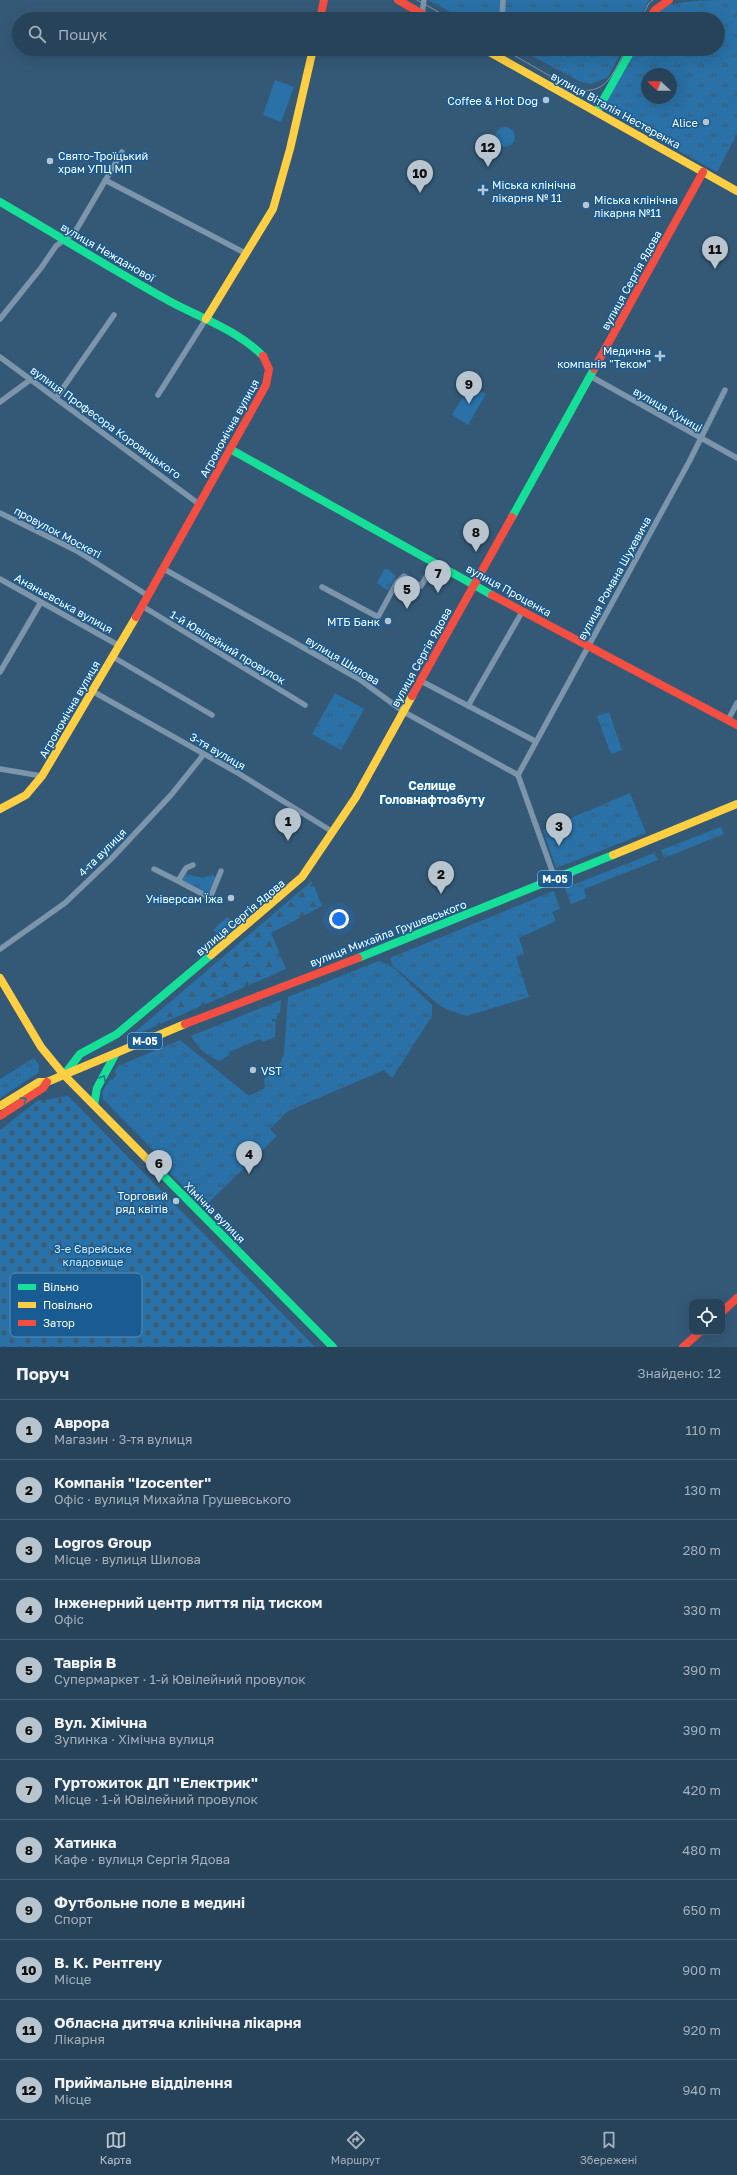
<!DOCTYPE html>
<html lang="uk">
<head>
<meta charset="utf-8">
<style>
  :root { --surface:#274359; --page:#334e62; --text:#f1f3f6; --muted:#a4b0ba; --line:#435c6f; --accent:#b8c5cf }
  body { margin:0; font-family:"Golos Text",sans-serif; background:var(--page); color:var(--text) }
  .controls { position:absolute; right:12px; bottom:12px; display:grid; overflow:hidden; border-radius:8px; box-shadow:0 4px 16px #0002 }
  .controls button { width:36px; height:36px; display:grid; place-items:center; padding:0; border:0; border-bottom:1px solid var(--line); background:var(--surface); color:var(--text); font:20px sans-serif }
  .compass { position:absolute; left:641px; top:68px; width:36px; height:36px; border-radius:50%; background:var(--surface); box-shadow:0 4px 16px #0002; rotate:292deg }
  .you { position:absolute; left:339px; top:919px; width:14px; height:14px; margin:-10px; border:3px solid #fff; border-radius:50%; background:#1a73e8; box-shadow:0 0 0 6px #1a73e833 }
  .badge { display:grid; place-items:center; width:26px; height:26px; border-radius:50%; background:var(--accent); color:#111; font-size:13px; font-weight:700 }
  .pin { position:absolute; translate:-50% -33px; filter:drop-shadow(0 1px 2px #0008) }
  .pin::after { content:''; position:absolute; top:21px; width:14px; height:12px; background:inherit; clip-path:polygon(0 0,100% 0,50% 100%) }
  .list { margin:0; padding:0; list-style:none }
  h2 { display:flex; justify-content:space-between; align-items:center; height:52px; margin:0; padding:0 16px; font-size:17px }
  h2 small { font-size:13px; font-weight:400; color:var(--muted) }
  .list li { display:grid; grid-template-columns:26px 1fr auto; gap:12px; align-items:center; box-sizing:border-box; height:60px; padding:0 16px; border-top:1px solid var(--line) }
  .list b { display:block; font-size:15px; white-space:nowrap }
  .list p { margin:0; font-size:13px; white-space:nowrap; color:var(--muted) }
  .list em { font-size:13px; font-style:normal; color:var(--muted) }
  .icon { flex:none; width:22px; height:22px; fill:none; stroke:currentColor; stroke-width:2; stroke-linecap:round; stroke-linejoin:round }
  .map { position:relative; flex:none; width:737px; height:1347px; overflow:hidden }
  .search { position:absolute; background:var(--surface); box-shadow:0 4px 16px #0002; left:12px; right:12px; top:12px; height:44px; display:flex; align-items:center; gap:10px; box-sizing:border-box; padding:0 14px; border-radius:22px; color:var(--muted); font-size:15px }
  .sheet { height:772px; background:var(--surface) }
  nav { display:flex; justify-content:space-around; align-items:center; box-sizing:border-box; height:56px; border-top:1px solid var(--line); background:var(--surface); font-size:11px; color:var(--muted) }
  nav a { display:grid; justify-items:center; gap:2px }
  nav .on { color:var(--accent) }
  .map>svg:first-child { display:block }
  .grass { fill:url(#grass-tufts); fill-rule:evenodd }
  .forest { fill:url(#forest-firs) }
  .cemetery { fill:url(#cemetery-stones) }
  .garden { fill:#2971a7 }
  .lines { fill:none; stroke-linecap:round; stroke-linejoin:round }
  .street { stroke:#7c95aa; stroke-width:5.5 }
  .fast { stroke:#16e098; stroke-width:8 }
  .slow { stroke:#ffcf43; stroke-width:8 }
  .jam { stroke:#f24e42; stroke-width:8 }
  .tram { stroke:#7d95a9; stroke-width:1 }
  .oneway { stroke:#187d94 }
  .poi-dot { fill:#b8c5cf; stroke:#185c93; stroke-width:1.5 }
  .labels { text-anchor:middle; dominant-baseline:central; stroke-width:3; stroke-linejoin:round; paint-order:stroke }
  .shield { fill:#185c93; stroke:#bacedf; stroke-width:1 }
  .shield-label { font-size:10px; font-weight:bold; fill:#fff }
  .poi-label { font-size:11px; fill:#fff; stroke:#185c93; text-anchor:end }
  .street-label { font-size:11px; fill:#fff; stroke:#185c93 }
  .park-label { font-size:11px; fill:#cee8fb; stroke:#185c93 }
  .neighbourhood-label { font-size:12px; font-weight:bold; fill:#fff; stroke:#185c93 }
  .key { fill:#185c93; stroke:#5d8db3; stroke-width:1 }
  .key-label { font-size:11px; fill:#fff }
</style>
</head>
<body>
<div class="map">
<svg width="737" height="1347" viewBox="0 0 737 1347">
  <defs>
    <pattern id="grass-tufts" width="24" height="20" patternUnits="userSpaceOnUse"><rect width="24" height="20" fill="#2971a7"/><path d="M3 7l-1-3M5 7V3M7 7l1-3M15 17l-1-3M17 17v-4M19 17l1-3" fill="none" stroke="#3e5b70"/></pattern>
    <pattern id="forest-firs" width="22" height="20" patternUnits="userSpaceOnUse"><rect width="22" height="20" fill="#2971a7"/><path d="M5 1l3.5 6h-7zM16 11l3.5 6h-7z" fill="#3e5b70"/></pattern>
    <pattern id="cemetery-stones" width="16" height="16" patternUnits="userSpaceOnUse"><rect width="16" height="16" fill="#2971a7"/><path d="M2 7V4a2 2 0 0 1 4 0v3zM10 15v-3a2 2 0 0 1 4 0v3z" fill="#3e5b70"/></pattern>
  </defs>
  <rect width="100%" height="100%" fill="#345977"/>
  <path class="grass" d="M428,0H649L639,19H463Z
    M737,0V134L717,172L606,111L604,106L635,49H718V19H652C657,14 662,8 669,5C689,0 716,0 737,0ZM647,74H671V98H647Z
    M519,49H623L608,77L591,84L579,81Z
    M495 137a10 10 0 1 1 20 0a10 10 0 1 1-20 0Z
    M387,569L396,576L389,589L387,590L377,583L384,570Z
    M335,693L364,709L341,750L312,734Z
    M609,712L622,750L611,754L597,716Z
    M630,793L646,833L556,868L543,830Z
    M721,827L724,834L664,858L661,850Z
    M654,853L658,860L584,889L586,898L571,904L565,888Z
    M183,873L203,878L212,874L216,878L206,897L181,884L180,879Z
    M554,891L560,909L552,912L556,921L519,938L524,954L516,957L529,997L467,1016L448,1010L439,1005L392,965L390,958Z
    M379,961L392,966L432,1005V1016L392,1078L384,1070L288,1111L270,1129L277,1136L204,1207L162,1165L160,1157L103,1099L102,1092L110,1079L113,1080L116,1074L114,1072L118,1066L180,1040L249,1096L265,1088L264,1079L277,1071L284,1053L288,997Z
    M281,1000L280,1012L277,1014V1019H272V1021L276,1022L275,1037L262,1042L260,1039L229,1052V1055L220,1061C206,1056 198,1048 191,1036Z
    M34,1058L39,1065V1072L0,1098V1079Z"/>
  <path class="forest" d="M312,881L322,906L271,933L286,969L128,1038Z"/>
  <path class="cemetery" d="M68,1096L315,1347H0V1130L37,1101Z"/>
  <path class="garden" d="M275,80L294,87L281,122L263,115Z
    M470,385L486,394L468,425L452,415Z
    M227,917L238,924L223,937L213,930Z"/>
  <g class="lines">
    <path class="street" d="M422,14L424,0
      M502,19L503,0
      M502,49V59
      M105,180L245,253
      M0,319L41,268L56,246L75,232L122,152
      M0,357L199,504
      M590,376L737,458
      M158,395L206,319
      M56,398L114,315
      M0,402L30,380
      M0,513L77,551L147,595
      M164,569L359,679L404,712L518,775L555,879
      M0,579L118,645
      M322,587L378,617L397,582L404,576L421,586L435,562
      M142,606L305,705
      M113,657L212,715
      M0,672L41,602
      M421,681L535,741
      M92,691L238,773L333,832
      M468,706L522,612
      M728,720L737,703
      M0,769L42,776
      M518,775L689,462L725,390
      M154,869L178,881L186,868L193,865
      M178,881L210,898L221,871
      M0,949L65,903L112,858L171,795L204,754"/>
    <path class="fast" d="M597,111L632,49
      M0,202C57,235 113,270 171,302C203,319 237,330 263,356
      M230,449L492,595
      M512,517L594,369
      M358,958L613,855
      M64,1075L80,1054L117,1034L211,955
      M94,1105L97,1088L116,1053
      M152,1164L333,1347"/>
    <path class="slow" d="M484,49L737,191
      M206,319L273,209L290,149L313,49
      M0,809L26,795L42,776L136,617
      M613,855L737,804
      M211,955L302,877L356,797L412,696
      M0,978L41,1047L64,1075L152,1164
      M0,1106L39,1082H47L185,1024"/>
    <path class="jam" d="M398,0L431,19
      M320,19L324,0
      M649,19L655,10L669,0
      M594,369L703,172
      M492,595L737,725
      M136,617L266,385L269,369L263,356
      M412,696L512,517
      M185,1024L358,958
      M0,1116L43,1088L47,1082
      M722,1312L737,1298
      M683,1347L700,1332"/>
    <path class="tram" d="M417,0L451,19
      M641,19L649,3L653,0
      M503,49L571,88C606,98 612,75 626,49"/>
  </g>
  <defs><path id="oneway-chevron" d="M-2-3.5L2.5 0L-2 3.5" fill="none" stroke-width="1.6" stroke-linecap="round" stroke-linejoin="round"/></defs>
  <g class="oneway">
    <use href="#oneway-chevron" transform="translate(103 1078) rotate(-61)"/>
    <use href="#oneway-chevron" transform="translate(24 1100) rotate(-33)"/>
  </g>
  <g class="poi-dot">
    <circle cx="546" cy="100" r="4"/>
    <circle cx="706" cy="122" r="4"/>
    <circle cx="50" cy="161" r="4"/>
    <path d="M481 184h4v4h4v4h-4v4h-4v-4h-4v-4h4z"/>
    <circle cx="586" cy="205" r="4"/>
    <path d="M658 350h4v4h4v4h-4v4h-4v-4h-4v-4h4z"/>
    <circle cx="388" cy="621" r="4"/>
    <circle cx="231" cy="898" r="4"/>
    <circle cx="253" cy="1070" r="4"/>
    <circle cx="176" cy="1201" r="4"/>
  </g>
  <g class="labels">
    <g class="shield">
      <rect x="538" y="871" width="34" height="16" rx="3"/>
      <rect x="128" y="1033" width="34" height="16" rx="3"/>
    </g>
    <g class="shield-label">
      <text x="555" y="879">М-05</text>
      <text x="145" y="1041">М-05</text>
    </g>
    <g class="poi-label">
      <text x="538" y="100">Coffee &amp; Hot Dog</text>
      <text x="698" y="122">Alice</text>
      <text x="58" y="155" text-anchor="start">Свято-Троїцький<tspan x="58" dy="13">храм УПЦ МП</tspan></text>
      <text x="492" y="184" text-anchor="start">Міська клінічна<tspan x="492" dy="13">лікарня № 11</tspan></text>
      <text x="594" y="199" text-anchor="start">Міська клінічна<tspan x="594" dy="13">лікарня №11</tspan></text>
      <text x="651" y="350">Медична<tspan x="651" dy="13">компанія "Теком"</tspan></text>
      <text x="380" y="621">МТБ Банк</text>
      <text x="223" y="898">Універсам Їжа</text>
      <text x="261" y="1070" text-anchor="start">VST</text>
      <text x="168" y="1195">Торговий<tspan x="168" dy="13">ряд квітів</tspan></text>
    </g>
    <g class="street-label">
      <text transform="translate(616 110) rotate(29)">вулиця Віталія Нестеренка</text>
      <text transform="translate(108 252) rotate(30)">вулиця Нежданової</text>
      <text transform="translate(631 280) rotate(-61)">вулиця Сергія Ядова</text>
      <text transform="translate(668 409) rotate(30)">вулиця Куниці</text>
      <text transform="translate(106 422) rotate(36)">вулиця Професора Коровицького</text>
      <text transform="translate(229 428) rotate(-61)">Агрономічна вулиця</text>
      <text transform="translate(58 532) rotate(28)">провулок Москеті</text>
      <text transform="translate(614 578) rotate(-61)">вулиця Романа Шухевича</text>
      <text transform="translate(509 590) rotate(29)">вулиця Проценка</text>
      <text transform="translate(64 603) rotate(29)">Ананьєвська вулиця</text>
      <text transform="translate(228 647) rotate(31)">1-й Ювілейний провулок</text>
      <text transform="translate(421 657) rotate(-61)">вулиця Сергія Ядова</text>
      <text transform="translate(343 660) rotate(31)">вулиця Шилова</text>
      <text transform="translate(69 709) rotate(-60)">Агрономічна вулиця</text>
      <text transform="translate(218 751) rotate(30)">3-тя вулиця</text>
      <text transform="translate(102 852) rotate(-45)">4-та вулиця</text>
      <text transform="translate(240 917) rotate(-40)">вулиця Сергія Ядова</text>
      <text transform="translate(388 933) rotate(-21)">вулиця Михайла Грушевського</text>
      <text transform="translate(215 1212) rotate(45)">Хімічна вулиця</text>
    </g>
    <g class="park-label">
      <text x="93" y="1248">3-е Єврейське<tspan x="93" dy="13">кладовище</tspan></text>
    </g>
    <g class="neighbourhood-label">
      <text x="432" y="785">Селище<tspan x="432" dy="14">Головнафтозбуту</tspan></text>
    </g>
  </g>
  <rect x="10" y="1273" width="132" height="64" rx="6" class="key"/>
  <rect x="18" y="1284" width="18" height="6" fill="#16e098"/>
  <rect x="18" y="1302" width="18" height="6" fill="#ffcf43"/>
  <rect x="18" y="1320" width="18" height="6" fill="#f24e42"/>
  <g class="key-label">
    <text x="43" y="1291">Вільно</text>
    <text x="43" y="1309">Повільно</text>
    <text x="43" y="1327">Затор</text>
  </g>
</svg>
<div class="controls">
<button><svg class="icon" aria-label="locate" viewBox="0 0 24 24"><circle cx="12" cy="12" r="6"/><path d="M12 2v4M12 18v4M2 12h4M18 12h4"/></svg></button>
</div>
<svg class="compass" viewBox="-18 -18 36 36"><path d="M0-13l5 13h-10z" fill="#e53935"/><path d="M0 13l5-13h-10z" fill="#a4b0ba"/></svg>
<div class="you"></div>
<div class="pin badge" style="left:288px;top:841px">1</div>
<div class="pin badge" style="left:441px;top:894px">2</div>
<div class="pin badge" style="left:559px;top:846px">3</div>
<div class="pin badge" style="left:249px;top:1174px">4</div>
<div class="pin badge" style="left:407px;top:609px">5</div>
<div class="pin badge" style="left:159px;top:1183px">6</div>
<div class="pin badge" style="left:438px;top:593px">7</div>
<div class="pin badge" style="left:476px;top:552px">8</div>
<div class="pin badge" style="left:469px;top:404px">9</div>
<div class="pin badge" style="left:420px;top:193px">10</div>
<div class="pin badge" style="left:715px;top:269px">11</div>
<div class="pin badge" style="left:488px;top:167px">12</div>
<div class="search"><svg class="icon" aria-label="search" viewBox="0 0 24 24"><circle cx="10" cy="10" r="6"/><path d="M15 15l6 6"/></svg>Пошук</div>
</div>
<section class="sheet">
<h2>Поруч<small>Знайдено: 12</small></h2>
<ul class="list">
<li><span class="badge">1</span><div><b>Аврора</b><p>Магазин · 3-тя вулиця</p></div><em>110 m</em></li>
<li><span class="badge">2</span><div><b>Компанія &quot;Izocenter&quot;</b><p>Офіс · вулиця Михайла Грушевського</p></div><em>130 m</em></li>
<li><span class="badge">3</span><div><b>Logros Group</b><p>Місце · вулиця Шилова</p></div><em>280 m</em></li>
<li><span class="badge">4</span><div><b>Інженерний центр лиття під тиском</b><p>Офіс</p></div><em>330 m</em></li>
<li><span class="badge">5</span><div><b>Таврія В</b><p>Супермаркет · 1-й Ювілейний провулок</p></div><em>390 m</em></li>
<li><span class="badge">6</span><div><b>Вул. Хімічна</b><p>Зупинка · Хімічна вулиця</p></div><em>390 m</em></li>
<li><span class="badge">7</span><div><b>Гуртожиток ДП &quot;Електрик&quot;</b><p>Місце · 1-й Ювілейний провулок</p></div><em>420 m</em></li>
<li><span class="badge">8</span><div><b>Хатинка</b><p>Кафе · вулиця Сергія Ядова</p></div><em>480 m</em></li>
<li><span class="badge">9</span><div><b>Футбольне поле в медині</b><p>Спорт</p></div><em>650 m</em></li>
<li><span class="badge">10</span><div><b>В. К. Рентгену</b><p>Місце</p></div><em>900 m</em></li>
<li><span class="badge">11</span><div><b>Обласна дитяча клінічна лікарня</b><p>Лікарня</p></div><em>920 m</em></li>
<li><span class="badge">12</span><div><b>Приймальне відділення</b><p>Місце</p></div><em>940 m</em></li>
</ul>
</section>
<nav>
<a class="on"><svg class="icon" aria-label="map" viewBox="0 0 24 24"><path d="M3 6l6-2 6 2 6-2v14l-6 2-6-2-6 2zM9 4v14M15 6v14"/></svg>Карта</a>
<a><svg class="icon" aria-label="directions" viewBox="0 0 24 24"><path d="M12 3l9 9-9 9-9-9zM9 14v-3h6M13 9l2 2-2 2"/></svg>Маршрут</a>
<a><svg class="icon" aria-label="saved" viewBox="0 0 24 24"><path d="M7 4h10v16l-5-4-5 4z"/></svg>Збережені</a>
</nav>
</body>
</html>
